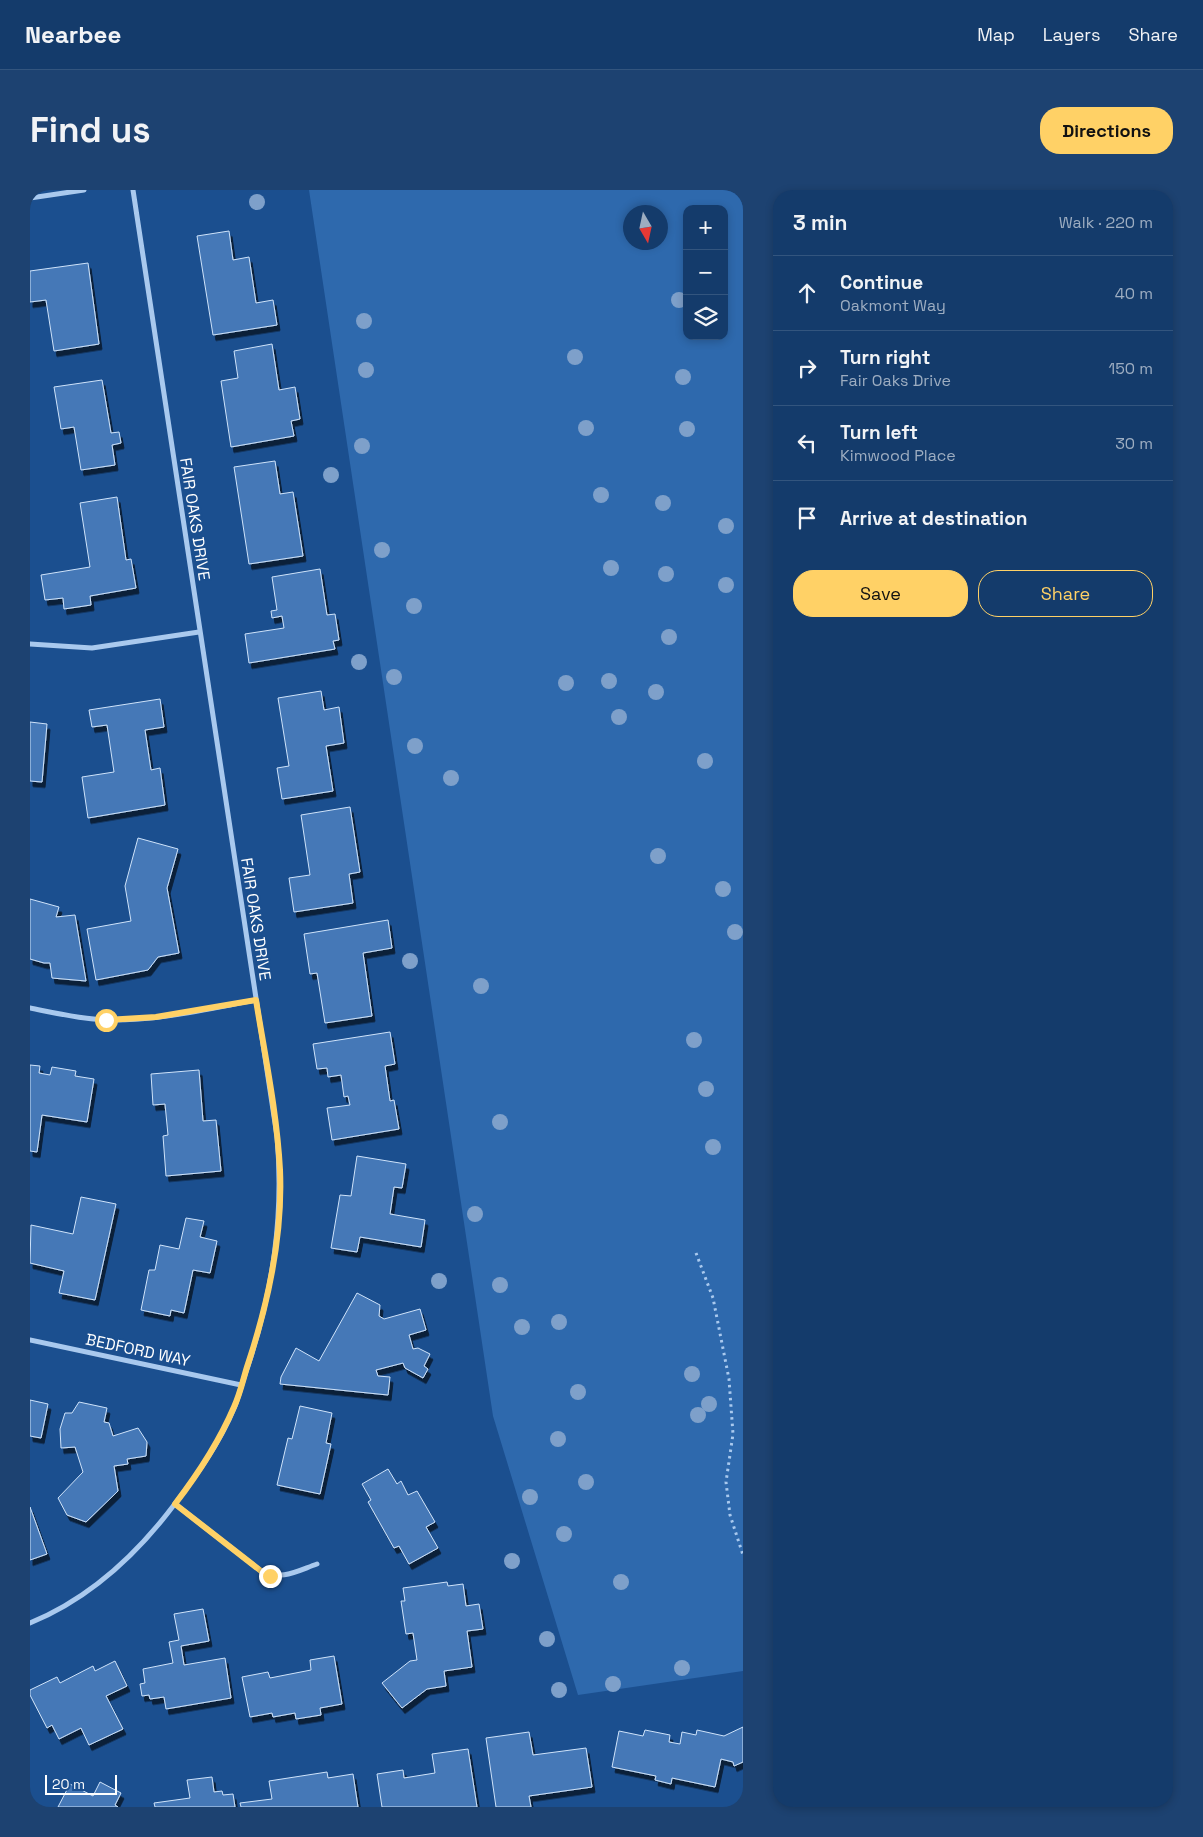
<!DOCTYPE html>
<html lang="en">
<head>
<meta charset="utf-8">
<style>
  :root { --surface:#143b6b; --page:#1d4271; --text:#f1f3f6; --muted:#9dadc1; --line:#33557e; --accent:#ffd166 }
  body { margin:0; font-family:"Space Grotesk",sans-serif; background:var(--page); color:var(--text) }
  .controls { position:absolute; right:15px; top:15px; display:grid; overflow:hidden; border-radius:10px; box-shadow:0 2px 8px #0003 }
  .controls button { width:45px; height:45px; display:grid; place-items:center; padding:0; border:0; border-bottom:1px solid var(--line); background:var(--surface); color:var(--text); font:25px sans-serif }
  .compass { position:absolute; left:593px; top:15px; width:45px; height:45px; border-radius:50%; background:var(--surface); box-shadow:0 2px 8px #0003; rotate:171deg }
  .scale { position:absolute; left:15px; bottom:12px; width:72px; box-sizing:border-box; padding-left:5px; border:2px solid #fff; border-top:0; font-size:14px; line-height:18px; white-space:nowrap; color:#fff; -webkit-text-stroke:4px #1b4f8f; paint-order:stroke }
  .stop { position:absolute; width:15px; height:15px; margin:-11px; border:4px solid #ffd166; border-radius:50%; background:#fff }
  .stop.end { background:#ffd166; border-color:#fff; box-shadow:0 1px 5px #0008 }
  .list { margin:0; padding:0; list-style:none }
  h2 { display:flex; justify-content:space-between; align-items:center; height:65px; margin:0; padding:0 20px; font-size:21px }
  h2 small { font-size:16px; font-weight:400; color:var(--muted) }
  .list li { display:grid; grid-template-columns:32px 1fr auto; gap:15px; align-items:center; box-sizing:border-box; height:75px; padding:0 20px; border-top:1px solid var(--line) }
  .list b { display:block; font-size:19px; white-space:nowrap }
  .list p { margin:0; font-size:16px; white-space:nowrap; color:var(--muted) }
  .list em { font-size:16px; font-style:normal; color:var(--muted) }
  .actions { display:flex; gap:10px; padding:15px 20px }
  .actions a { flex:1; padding:11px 0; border:1px solid var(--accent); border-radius:20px; text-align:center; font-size:18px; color:var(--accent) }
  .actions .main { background:var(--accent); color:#111 }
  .icon { flex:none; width:28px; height:28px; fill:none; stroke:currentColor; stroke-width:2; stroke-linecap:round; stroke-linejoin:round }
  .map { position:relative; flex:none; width:713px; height:1617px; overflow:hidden; border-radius:20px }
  header { display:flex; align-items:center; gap:30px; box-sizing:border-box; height:70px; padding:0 25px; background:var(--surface); border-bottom:1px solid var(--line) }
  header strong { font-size:24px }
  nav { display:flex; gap:28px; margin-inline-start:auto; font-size:18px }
  .intro { display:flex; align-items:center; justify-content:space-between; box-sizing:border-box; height:120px; padding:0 30px }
  h1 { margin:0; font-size:35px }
  .button { padding:12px 22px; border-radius:20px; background:var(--accent); color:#111; font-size:18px; font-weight:700 }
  main { display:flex; gap:30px; padding:0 30px }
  aside { flex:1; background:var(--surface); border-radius:20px; box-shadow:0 2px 8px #0003 }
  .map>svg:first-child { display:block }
  .green { fill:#2e69ad; fill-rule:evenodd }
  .building { fill:#4478b7; stroke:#cfe3fa; filter:url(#shadow) }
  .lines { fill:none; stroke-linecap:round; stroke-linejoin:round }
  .path { stroke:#a9c9ee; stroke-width:3; stroke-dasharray:2.5 4; stroke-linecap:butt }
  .street { stroke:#a9c9ee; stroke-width:5 }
  .tree { fill:#7ea0ca }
  .route { stroke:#ffd166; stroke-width:6 }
  .labels { text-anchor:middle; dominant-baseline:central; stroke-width:4; stroke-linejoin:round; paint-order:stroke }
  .street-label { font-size:16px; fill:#fff; stroke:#1b4f8f }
</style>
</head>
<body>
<header>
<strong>Nearbee</strong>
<nav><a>Map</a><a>Layers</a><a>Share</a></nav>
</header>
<div class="intro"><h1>Find us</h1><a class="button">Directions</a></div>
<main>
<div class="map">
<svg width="713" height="1617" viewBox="0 0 713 1617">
  <defs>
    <filter id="shadow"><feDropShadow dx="3" dy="5.5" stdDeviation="0" flood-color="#0009"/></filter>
  </defs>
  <rect width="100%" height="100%" fill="#1b4f8f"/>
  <path class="green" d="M279,0H713V1481L548,1505L463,1226ZM657,19H694V146H657ZM600,22H630V52H600Z"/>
  <path class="building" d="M199,41L203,70L219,67L226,113L243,110L247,135L183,145L167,46Z
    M58,73L69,154L24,161L16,110L0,112V81Z
    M242,154L249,200L265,197L270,229L261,231L264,246L201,257L191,191L208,188L204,161Z
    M72,190L81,243L89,242L91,253L82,255L85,275L51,280L44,237L31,239L24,197Z
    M245,271L250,304L263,302L273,366L219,374L204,277Z
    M87,307L96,370L101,369L106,398L60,406L61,415L34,419L33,408L15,410L11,385L60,377L50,313Z
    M290,379L297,425L305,424L309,450L303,451L305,459L219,473L215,444L254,438L252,426L242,428L241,421L247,420L242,387Z
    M291,501L294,520L309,517L314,553L296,556L303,601L252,609L247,578L259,576L248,508Z
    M130,509L134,537L115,540L121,580L130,578L135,615L58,628L52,587L84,582L77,535L62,537L59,520Z
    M0,532L17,534L12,592L0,591Z
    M320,617L330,682L319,684L323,713L264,722L259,688L280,685L271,625Z
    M108,648L148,659L137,698L149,763L128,767L118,780L66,790L57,739L101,731L95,696Z
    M0,709L29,717L26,727L45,725L56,791L22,788L20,773H14L0,769Z
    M358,730L362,758L333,763L342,826L295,833L287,783L280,784L274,744Z
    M360,842L365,874L355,876L360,911L364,910L369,939L302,950L297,918L320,915L318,906L314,907L311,885L298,887L297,878L287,879L283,854Z
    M0,875L10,876L9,883L20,885L22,877L46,881L45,886L64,889L57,932L12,925L7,962L0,961Z
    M169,880L173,931L186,930L191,981L136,986L133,946L138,945L135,914L123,915L121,884Z
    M327,966L376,974L372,998L364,997L360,1024L395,1030L391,1057L330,1047L327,1062L301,1058L310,1005L321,1006Z
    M51,1007L86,1014L65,1110L29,1103L34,1081L0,1073L1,1035L43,1044Z
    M156,1028L174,1031L170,1047L187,1051L180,1083L163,1080L154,1123L141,1120L140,1126L111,1120L119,1080H125L130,1055L149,1059Z
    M327,1103L350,1115L349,1126L354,1129L390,1119L396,1140L379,1145L383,1159L388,1158L400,1164L394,1176L398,1179L393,1188L375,1178L373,1173L346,1180L348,1186L360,1187L358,1205L250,1194L251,1187L266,1158L289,1171Z
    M0,1210L18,1214L11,1248L0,1246Z
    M49,1212L77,1218L74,1232L79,1233L83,1246L108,1238L117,1252L116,1266L97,1269L98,1274L84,1276L88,1301L56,1332L37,1325L28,1308L53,1282L45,1257L31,1258L30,1239L35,1223H42Z
    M270,1216L302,1223L296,1253L301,1254L290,1304L247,1295L258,1248L262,1249Z
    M358,1279L367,1294L371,1291L378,1305L387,1301L405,1332L396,1337L408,1358L379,1374L369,1356L364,1358L338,1312L341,1310L332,1294Z
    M0,1317L17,1364L0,1370Z
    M417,1392L418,1396L433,1394L436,1416L449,1414L453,1439L437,1441L442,1477L414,1481L416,1496L397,1499L372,1518L352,1493L380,1471L387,1470L383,1443L376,1444L371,1411H375L373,1398Z
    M173,1419L179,1451L151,1456L154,1475L195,1468L201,1508L136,1519L134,1507L120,1509L119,1505L112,1506L110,1494L115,1493L113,1479L143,1473L139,1452L149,1450L144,1424Z
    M304,1466L312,1514L290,1518L291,1525L266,1529L265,1523L243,1527L242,1523L220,1527L212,1487L238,1482L240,1488L281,1480L280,1470Z
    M85,1471L97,1496L76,1506L93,1539L59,1555L51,1538L29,1549L22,1535L17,1538L0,1505V1500L27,1487L30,1493L63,1476L65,1481Z
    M713,1537V1572L704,1576L703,1572L691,1569L685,1597L642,1588L641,1594L625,1590L626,1586L582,1577L589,1541L613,1546L615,1540L640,1545L639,1552L650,1554L652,1542L666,1545L667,1540L694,1546Z
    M499,1542L503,1565L556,1558L562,1597L499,1606L501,1617H466L456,1548Z
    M438,1559L447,1617H352L347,1584L373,1580L374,1588L405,1583L402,1564Z
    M297,1582L298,1588L323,1584L328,1617H211L210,1613L242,1609L239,1591Z
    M182,1587L184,1602L192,1601L193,1605L203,1604L205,1617H125L124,1613L160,1608L157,1590Z
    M70,1592L91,1603L85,1615L88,1617H28L40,1594L63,1606Z"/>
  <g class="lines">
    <path class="path" d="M666,1063L683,1108L699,1189L703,1244L696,1292L700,1325L713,1365"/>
    <path class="street" d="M0,8L54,0
      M0,454L62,458L169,442
      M0,818C25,823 50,829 76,830C127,831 177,819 226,810
      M0,1150L211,1195
      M145,1314L231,1381C251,1391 267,1381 287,1374
      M0,1433C56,1410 100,1371 137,1324C163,1291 189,1255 205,1216C210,1203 213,1189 218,1176C243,1099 254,1027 247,946L103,0"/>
  </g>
  <g class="tree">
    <circle cx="227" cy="12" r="8"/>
    <circle cx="649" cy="110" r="8"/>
    <circle cx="334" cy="131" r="8"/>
    <circle cx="545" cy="167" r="8"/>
    <circle cx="336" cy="180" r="8"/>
    <circle cx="653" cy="187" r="8"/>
    <circle cx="556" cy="238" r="8"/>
    <circle cx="657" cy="239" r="8"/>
    <circle cx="332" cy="256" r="8"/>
    <circle cx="301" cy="285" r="8"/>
    <circle cx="571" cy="305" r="8"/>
    <circle cx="633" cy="313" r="8"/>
    <circle cx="696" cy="336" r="8"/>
    <circle cx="352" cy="360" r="8"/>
    <circle cx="581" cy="378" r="8"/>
    <circle cx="636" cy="384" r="8"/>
    <circle cx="696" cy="395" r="8"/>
    <circle cx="384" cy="416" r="8"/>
    <circle cx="639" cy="447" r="8"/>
    <circle cx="329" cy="472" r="8"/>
    <circle cx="364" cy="487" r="8"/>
    <circle cx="579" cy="491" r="8"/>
    <circle cx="536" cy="493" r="8"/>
    <circle cx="626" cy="502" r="8"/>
    <circle cx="589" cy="527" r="8"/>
    <circle cx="385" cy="556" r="8"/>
    <circle cx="675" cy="571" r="8"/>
    <circle cx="421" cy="588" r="8"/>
    <circle cx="628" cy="666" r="8"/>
    <circle cx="693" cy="699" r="8"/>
    <circle cx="705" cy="742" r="8"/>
    <circle cx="380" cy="771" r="8"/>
    <circle cx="451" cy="796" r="8"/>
    <circle cx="664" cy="850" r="8"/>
    <circle cx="676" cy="899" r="8"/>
    <circle cx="470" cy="932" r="8"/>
    <circle cx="683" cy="957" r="8"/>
    <circle cx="445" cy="1024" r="8"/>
    <circle cx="409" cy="1091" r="8"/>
    <circle cx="470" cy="1095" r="8"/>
    <circle cx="529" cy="1132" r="8"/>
    <circle cx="492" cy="1137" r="8"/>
    <circle cx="662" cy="1184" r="8"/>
    <circle cx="548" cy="1202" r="8"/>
    <circle cx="679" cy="1214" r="8"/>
    <circle cx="668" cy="1225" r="8"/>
    <circle cx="528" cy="1249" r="8"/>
    <circle cx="556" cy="1292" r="8"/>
    <circle cx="500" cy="1307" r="8"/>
    <circle cx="534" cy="1344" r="8"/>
    <circle cx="482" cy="1371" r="8"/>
    <circle cx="591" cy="1392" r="8"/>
    <circle cx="517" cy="1449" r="8"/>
    <circle cx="652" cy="1478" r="8"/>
    <circle cx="583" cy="1494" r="8"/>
    <circle cx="529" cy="1500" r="8"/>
  </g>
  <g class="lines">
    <path class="route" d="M76,830L126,827L226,810C235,866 247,923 250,980C253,1047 238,1114 217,1177C213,1190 210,1204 204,1217C189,1252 168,1284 145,1314L231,1381L240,1386"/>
  </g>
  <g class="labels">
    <g class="street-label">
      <text transform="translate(165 329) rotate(81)">FAIR OAKS DRIVE</text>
      <text transform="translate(226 729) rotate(81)">FAIR OAKS DRIVE</text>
      <text transform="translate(108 1160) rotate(12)">BEDFORD WAY</text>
    </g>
  </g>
</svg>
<div class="controls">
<button>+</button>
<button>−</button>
<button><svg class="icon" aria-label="layers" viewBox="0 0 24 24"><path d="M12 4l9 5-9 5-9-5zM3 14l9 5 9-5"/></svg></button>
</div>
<svg class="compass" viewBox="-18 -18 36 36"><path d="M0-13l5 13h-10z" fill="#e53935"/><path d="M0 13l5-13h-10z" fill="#9dadc1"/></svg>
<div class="scale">20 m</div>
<div class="stop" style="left:76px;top:830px"></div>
<div class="stop end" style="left:240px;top:1386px"></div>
</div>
<aside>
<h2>3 min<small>Walk · 220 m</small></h2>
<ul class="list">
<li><svg class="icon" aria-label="ahead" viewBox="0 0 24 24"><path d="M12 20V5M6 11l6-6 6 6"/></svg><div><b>Continue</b><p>Oakmont Way</p></div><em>40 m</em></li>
<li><svg class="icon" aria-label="right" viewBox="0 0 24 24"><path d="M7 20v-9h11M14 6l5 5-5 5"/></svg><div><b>Turn right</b><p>Fair Oaks Drive</p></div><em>150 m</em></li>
<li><svg class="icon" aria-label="left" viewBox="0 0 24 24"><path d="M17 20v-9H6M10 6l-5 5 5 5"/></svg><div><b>Turn left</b><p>Kimwood Place</p></div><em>30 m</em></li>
<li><svg class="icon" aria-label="arrive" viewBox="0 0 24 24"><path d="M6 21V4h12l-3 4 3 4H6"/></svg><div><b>Arrive at destination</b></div></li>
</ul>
<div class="actions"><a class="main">Save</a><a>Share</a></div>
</aside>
</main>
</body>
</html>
